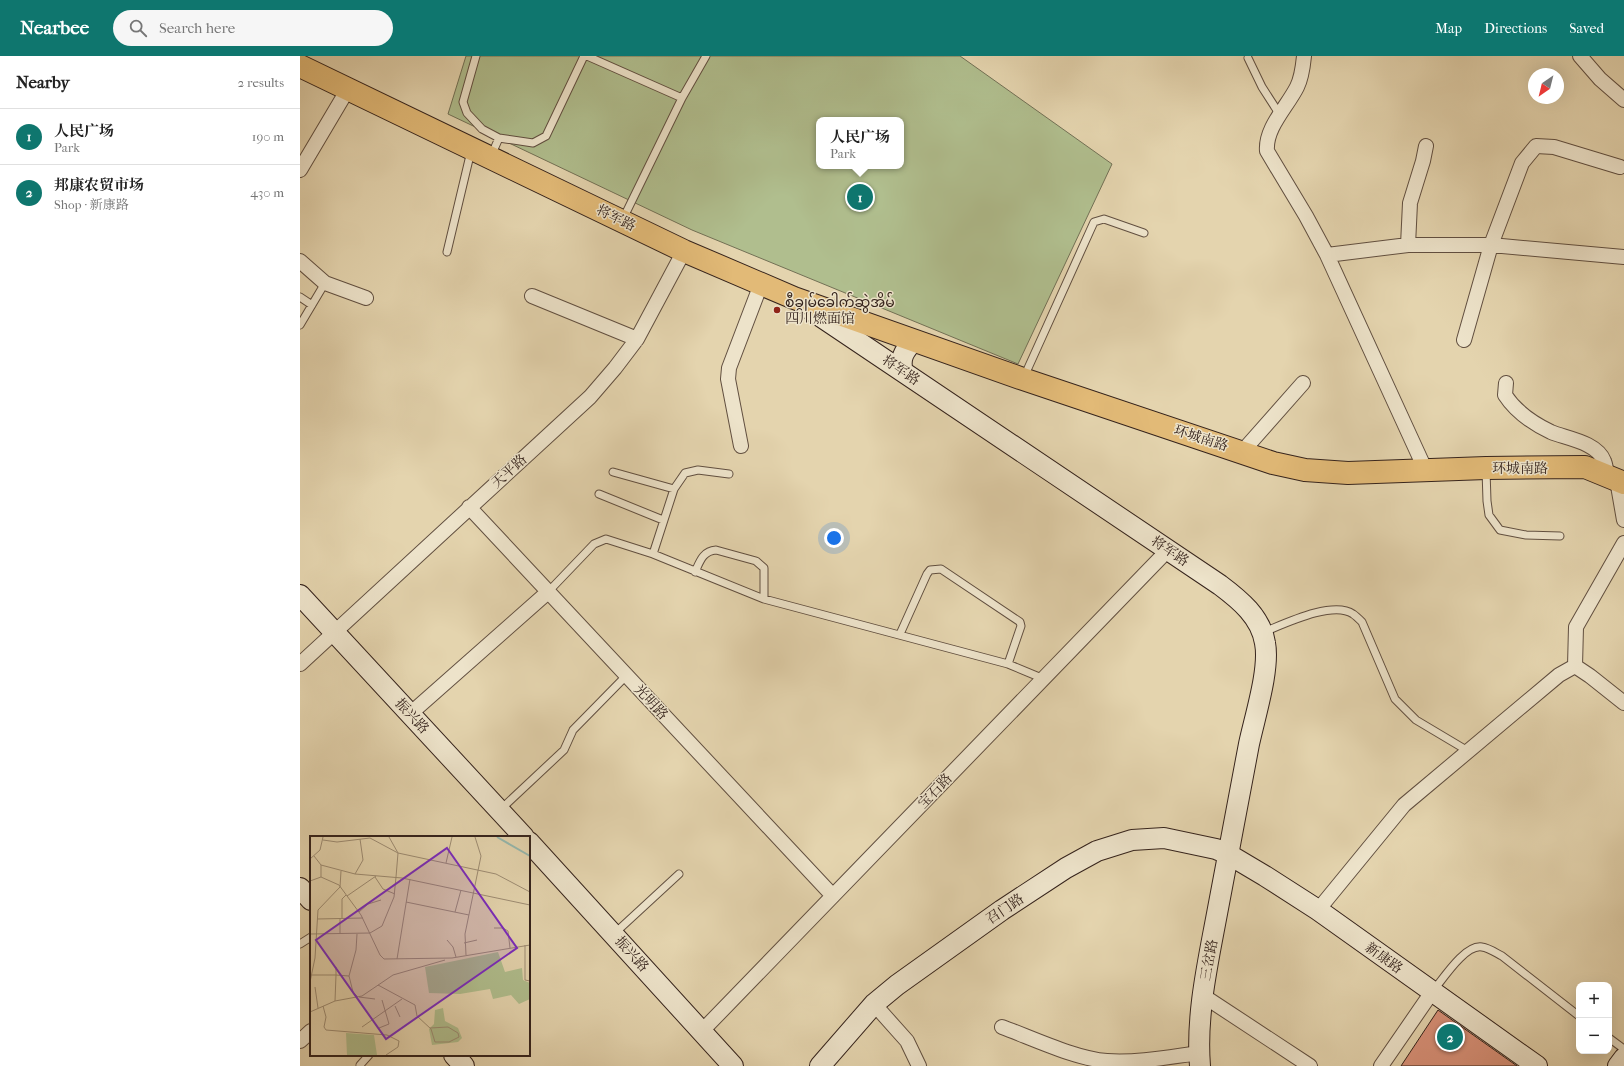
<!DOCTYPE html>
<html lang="en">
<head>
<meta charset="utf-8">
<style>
  :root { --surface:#fff; --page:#f6f6f6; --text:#222; --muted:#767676; --line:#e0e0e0; --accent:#0f766e }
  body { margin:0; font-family:"IM FELL French Canon","Noto Serif SC","Noto Sans Myanmar",serif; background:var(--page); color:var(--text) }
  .controls { position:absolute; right:12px; bottom:12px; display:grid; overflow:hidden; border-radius:8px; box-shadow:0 4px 16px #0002 }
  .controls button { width:36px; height:36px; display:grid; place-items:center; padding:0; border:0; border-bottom:1px solid var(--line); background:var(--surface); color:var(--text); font:20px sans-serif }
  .compass { position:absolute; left:1228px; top:12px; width:36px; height:36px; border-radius:50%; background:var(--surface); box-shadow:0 4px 16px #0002; rotate:215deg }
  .you { position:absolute; left:534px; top:482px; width:14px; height:14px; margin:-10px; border:3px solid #fff; border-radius:50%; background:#1a73e8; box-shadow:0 0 0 6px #1a73e833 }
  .badge { display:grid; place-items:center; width:26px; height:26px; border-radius:50%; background:var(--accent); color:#fff; font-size:13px; font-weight:700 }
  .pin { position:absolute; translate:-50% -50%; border:2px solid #fff; box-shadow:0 1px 4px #0006 }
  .popup { position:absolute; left:516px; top:61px; width:88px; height:52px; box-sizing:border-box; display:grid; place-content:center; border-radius:8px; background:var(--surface); filter:drop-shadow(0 1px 3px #0005); font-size:13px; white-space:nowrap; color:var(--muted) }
  .popup b { font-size:15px; color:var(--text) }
  .popup::after { content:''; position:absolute; left:50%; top:100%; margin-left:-8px; border:8px solid transparent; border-top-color:var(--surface) }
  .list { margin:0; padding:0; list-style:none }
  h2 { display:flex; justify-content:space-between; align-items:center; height:52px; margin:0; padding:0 16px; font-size:17px }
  h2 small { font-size:13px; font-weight:400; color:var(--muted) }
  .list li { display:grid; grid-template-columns:26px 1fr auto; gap:12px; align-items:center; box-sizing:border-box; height:56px; padding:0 16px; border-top:1px solid var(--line) }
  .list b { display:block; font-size:15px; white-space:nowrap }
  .list p { margin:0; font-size:13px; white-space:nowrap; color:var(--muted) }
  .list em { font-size:13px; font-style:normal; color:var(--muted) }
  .icon { flex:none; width:22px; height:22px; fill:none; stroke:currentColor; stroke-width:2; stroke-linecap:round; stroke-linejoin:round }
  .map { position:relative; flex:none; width:1324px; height:1010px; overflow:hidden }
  header { display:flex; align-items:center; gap:24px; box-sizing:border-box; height:56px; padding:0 20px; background:var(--accent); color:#fff }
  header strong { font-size:19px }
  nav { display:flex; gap:22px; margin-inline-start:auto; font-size:14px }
  .search { width:280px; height:36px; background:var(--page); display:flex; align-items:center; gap:10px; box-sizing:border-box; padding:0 14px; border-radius:22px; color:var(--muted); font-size:15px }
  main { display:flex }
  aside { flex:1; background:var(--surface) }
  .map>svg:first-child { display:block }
  .green { fill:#b0be8e; stroke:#727055; fill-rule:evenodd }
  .building { fill:#d99179; stroke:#35231c }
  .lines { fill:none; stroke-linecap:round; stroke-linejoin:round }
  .lane-casing { stroke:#614f40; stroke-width:9 }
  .street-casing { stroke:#614f40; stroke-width:16 }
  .secondary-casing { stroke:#35231c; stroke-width:22 }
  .primary-casing { stroke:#35231c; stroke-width:24 }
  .lane { stroke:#ede3ca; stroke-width:7 }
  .street { stroke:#ede3ca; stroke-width:14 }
  .secondary { stroke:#ede3ca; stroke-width:20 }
  .primary { stroke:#e2ba77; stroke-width:22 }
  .poi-dot { fill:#8f2418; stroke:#ede3ca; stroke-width:1.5 }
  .labels { text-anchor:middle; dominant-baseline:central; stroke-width:3; stroke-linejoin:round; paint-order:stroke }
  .street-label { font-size:14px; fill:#35231c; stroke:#ede3ca }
  .poi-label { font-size:14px; fill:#35231c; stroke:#ede3ca; text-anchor:start }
  .inset-river { fill:none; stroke:#95b8ae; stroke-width:2 }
  .inset-road { fill:none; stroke:#9e8d74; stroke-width:1 }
  .view { fill:#7b2cbf; fill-opacity:0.15; stroke:#7b2cbf; stroke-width:2 }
  .inset-edge { fill:none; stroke:#35231c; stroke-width:2 }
</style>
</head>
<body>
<header>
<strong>Nearbee</strong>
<div class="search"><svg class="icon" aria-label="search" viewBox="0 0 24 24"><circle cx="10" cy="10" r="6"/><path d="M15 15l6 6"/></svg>Search here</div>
<nav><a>Map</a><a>Directions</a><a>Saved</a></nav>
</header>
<main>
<aside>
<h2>Nearby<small>2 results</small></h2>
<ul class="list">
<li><span class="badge">1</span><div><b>人民广场</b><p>Park</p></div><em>190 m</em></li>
<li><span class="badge">2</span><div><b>邦康农贸市场</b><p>Shop · 新康路</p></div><em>430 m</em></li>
</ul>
</aside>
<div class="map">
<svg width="1324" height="1010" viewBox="0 0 1324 1010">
  <rect width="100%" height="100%" fill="#e4d4ae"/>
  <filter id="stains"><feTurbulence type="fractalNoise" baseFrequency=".005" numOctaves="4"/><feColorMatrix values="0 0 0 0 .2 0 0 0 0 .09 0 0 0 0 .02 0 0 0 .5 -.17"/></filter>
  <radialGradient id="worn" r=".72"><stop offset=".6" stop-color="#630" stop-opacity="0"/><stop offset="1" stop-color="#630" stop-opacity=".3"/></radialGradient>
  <path class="green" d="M166,0H660L812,108L718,308L392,174L148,58ZM519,64H601V110H519Z"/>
  <path class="building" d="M1138,954L1217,1010H1101Z"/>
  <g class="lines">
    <defs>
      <path id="lane" d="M176,0L163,46L167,57L182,73L199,82L233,87L246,80L284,0
        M287,0L382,42
        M948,2L962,31L980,59
        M191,100L199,82
        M323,163L382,42L406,0
        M147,196L171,95
        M0,241L12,249
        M0,269L25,227
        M724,321L794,166L804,163L844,177
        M1186,414L1187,445L1189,459L1200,474L1226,479L1260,480
        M313,416L374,433
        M299,438L363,464
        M353,498L374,433L385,417L398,414L429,418
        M395,516C400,505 403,495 416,494L456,505L464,512V543
        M248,536L294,488L306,483L353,498L464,543L708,608L744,623
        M964,576C984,568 1033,544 1053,558C1056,560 1059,563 1062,566L1095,643L1116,664L1168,695
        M600,578L627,518L630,514L641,513L720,566L721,570L708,608
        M200,754L264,694L273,674L326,620
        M315,877L379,818
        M0,888L11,881
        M1133,935C1143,923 1165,888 1182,891C1189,892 1196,897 1202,900L1279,960
        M1309,982L1324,993
        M60,1009L69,999"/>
      <path id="street" d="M1004,0C1003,10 1002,21 997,31C987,51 965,72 967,95L1006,160L1027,199L1126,415
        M1280,0L1300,23L1324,44
        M0,114L48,33
        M1108,189L1110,147L1123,105L1126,90
        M1027,199L1108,189H1191L1324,201
        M0,205L25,227L66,242
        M232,240L337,283
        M1164,284L1191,189L1222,107L1236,90L1254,91L1320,111
        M1206,327L1205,339C1216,356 1232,367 1251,376C1265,382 1297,386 1304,405C1306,410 1306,415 1308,420
        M441,390L428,323L429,312L461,228
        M942,396L1003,327
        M1317,424L1324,464
        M169,451L533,840
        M0,608L290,341L315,312L337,283L384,195
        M1275,610L1276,571L1324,487
        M1275,610L1290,620L1324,647
        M110,658L248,536
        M1018,854L1104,749L1259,619L1275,610
        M902,939L1010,1010
        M574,948L607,985L619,1010
        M702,971C732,982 776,1003 807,1005C838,1007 869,1001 899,997
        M402,975L868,494
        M0,985L11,975
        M1081,1010L1132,936"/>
      <path id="secondary" d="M508,252L920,529C940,544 961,561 965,587C970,613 955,660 949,688C938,746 927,805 916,863C907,911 896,961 900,1010
        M603,316C599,303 604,294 614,285
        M0,539L224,781
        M229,786L433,1010
        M0,832L11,844
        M154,999L164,1010
        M520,1010L574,948L597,929L702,854L766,812L797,795L832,784L864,782L916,793L928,798L965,820L1018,854L1237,1010
        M1318,1010L1324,1002"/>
      <path id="primary" d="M0,10L384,195L494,242L723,323L973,407L1005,414L1048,417L1186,412L1285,411L1324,427"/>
    </defs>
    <use href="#lane" class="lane-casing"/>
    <use href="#street" class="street-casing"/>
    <use href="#secondary" class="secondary-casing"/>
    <use href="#primary" class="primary-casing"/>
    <use href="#lane" class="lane"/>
    <use href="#street" class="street"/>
    <use href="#secondary" class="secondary"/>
    <use href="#primary" class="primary"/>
  </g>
  <circle class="poi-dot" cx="477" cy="254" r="4"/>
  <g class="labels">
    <g class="street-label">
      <text transform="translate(316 162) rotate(26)">将军路</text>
      <text transform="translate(601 314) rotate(34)">将军路</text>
      <text transform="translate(901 382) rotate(18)">环城南路</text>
      <text x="1220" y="412">环城南路</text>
      <text transform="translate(209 415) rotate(-42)">天平路</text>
      <text transform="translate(870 495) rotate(34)">将军路</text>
      <text transform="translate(351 646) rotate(47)">光明路</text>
      <text transform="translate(112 660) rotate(47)">振兴路</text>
      <text transform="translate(635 735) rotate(-46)">宝石路</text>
      <text transform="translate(705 853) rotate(-34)">召门路</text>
      <text transform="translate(332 898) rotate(48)">振兴路</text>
      <text transform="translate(1084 902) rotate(36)">新康路</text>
      <text transform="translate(909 904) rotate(-80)">三岔路</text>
    </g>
    <g class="poi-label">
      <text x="485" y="246">စီချွမ်ခေါက်ဆွဲအိမ်<tspan x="485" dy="16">四川燃面馆</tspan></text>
    </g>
  </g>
  <g transform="translate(10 780)">
    <rect width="220" height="220" fill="#e4d4ae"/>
    <path d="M188,116L195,136L212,132L213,144L220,147V163L209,168L201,159L183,163L180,153L150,158L119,157L115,131ZM133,172L135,185L148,192L152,202L148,206L122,209L119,193L124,188L125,174ZM36,197L64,199L67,219H37Z" fill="#b0be8e"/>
    <path class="inset-river" d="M187,1L220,20"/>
    <path class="inset-road" d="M13,4L27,6L60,2L88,17L186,38L220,56M4,20L11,29V41M0,23L10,14L13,1M136,27L142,1M11,29L45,38L92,42L220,69M45,38L53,24L50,3M65,41L73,53L85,58M0,45L11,41L29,49L51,79L70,119L74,123L142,122L220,109M37,60L66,40M96,66L159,79M49,76L58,68L71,64M145,76L151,54M30,82V98M32,82V63L36,59M7,83L53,82M184,92H193L198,95L200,112M0,98L60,97L72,90L84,61L86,41L88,17L79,1M47,98L46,114L39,140L43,156L48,161M137,104L143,111L146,121M154,107L167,104M215,109V144L220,145M156,119L155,98L171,20L165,1M87,123L100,43M26,131V139L39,140M0,139H26M0,146L5,122L8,74L30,51L31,35M68,149L105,169L107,180L121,193L125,206H139L149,201L148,197L138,191L120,192M5,151L8,172M49,161L65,163M25,165L26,139M13,170L16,181L14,191L16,194L77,199L89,205L88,211L76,219M85,170L90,181M0,176L25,165L52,160L83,139L135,124M52,191L92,163M69,192L79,188L72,164"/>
    <path class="view" d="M137,12L207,112L76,203L6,104Z"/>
    <rect width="220" height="220" class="inset-edge"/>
  </g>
  <rect width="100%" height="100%" filter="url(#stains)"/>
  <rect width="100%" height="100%" fill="url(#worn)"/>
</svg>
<div class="controls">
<button>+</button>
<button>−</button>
</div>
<svg class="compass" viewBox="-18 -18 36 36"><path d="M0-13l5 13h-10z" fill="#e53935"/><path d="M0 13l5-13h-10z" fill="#767676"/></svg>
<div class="you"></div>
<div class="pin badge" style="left:560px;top:141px">1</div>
<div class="popup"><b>人民广场</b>Park</div>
<div class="pin badge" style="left:1150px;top:981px">2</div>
</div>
</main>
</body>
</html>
